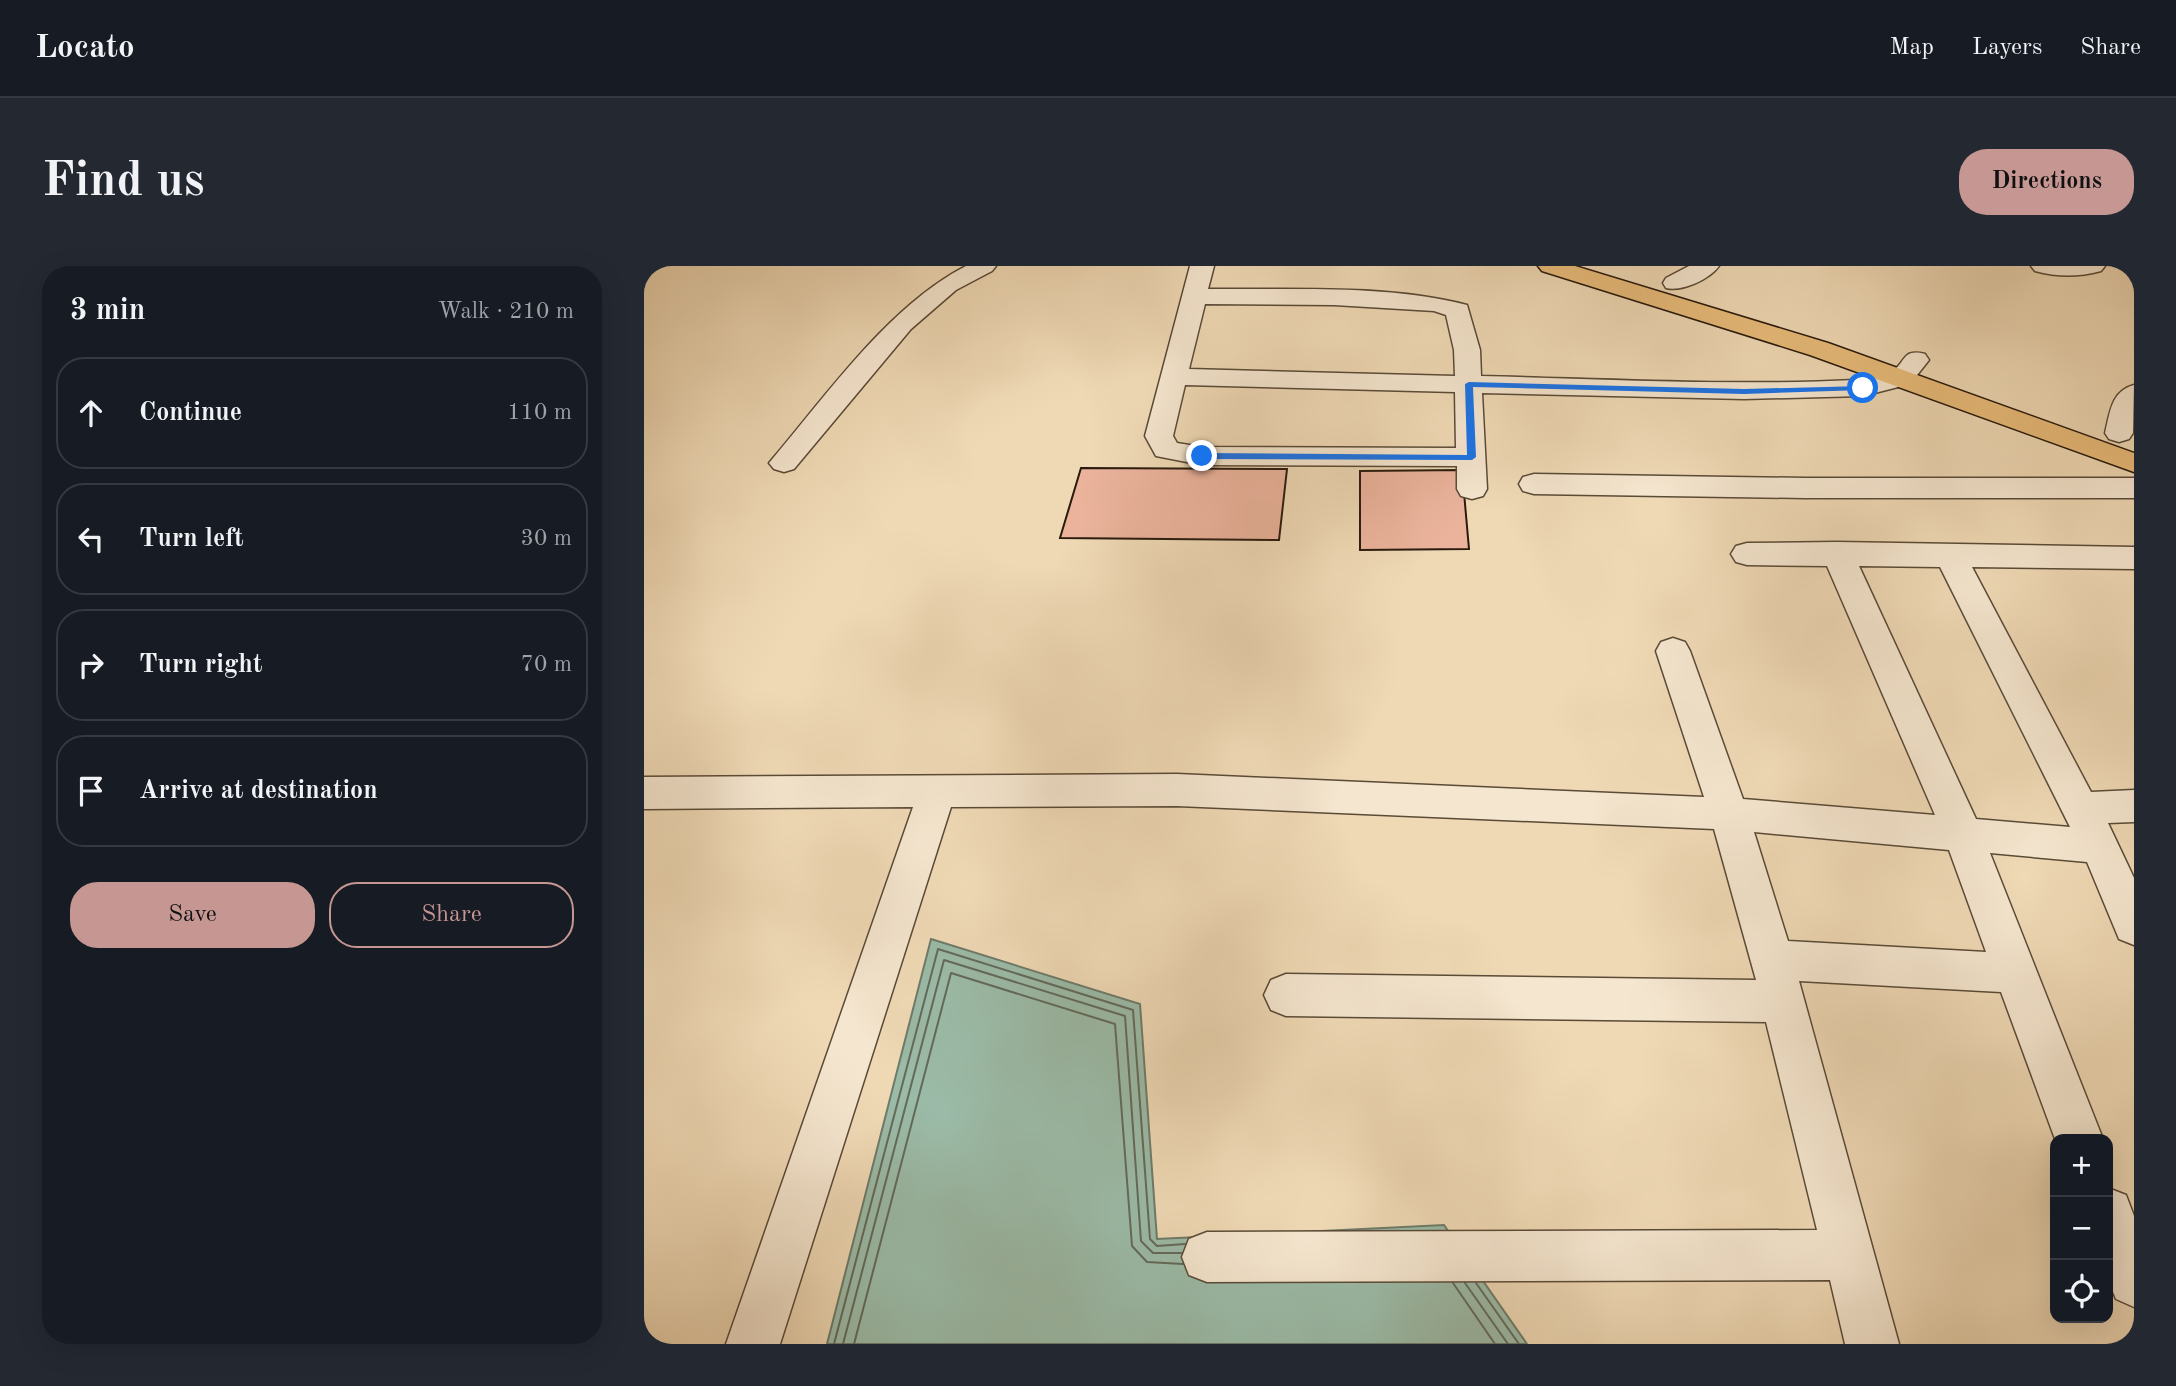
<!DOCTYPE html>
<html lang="en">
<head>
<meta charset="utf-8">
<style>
  :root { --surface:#171b24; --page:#242831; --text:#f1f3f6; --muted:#9ea1a6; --line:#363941; --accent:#c59692 }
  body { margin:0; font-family:"Old Standard TT",serif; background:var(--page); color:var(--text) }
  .controls { position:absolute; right:21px; bottom:21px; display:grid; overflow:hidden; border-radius:14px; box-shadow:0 7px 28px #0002 }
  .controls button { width:63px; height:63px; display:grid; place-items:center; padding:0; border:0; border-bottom:2px solid var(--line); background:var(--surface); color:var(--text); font:35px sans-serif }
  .stop { position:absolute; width:21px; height:21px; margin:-16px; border:5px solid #1a73e8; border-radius:50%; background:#fff }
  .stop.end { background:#1a73e8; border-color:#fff; box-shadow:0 2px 7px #0008 }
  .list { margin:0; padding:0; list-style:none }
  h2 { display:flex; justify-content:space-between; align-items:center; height:91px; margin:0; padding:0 28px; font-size:30px }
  h2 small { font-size:23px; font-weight:400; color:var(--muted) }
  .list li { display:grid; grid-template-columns:46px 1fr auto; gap:21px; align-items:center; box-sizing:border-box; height:112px; margin:0 14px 14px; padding:0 14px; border:2px solid var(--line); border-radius:28px }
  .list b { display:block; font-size:26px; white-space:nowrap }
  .list em { font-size:23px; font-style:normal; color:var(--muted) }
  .actions { display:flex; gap:14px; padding:21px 28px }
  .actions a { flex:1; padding:16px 0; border:2px solid var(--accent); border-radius:28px; text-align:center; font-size:24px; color:var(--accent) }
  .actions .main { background:var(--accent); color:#111 }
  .icon { flex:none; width:38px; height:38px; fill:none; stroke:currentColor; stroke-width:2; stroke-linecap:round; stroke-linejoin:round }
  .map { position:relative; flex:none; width:1490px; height:1078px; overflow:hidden; border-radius:28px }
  header { display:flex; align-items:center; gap:42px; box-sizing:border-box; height:98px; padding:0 35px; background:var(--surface); border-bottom:2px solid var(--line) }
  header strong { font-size:33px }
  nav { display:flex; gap:38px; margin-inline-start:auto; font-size:24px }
  .intro { display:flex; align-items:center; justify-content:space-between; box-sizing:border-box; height:168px; padding:0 42px }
  h1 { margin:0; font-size:49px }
  .button { padding:18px 32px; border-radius:28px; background:var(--accent); color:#111; font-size:24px; font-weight:700 }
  main { display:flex; gap:42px; padding:0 42px }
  aside { flex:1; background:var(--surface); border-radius:28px; box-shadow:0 7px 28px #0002 }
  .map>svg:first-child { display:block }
  .water { fill:#9bbba8; stroke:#6d7b6a; stroke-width:2 }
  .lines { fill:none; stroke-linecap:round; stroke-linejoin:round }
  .shore { stroke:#626a5a; stroke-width:2 }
  .building { fill:#ebb39c; stroke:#291a0d; stroke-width:2 }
  .minor-casing { stroke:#5a4a37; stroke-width:3 }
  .major-casing { stroke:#291a0d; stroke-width:3 }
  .minor { fill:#f5e6cf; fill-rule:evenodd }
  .major { fill:#e8bc7a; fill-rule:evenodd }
  .route { fill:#1a73e8 }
</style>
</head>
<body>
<header>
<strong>Locato</strong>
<nav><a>Map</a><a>Layers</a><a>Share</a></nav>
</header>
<div class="intro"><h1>Find us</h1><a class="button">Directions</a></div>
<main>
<aside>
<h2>3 min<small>Walk · 210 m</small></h2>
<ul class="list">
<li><svg class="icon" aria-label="ahead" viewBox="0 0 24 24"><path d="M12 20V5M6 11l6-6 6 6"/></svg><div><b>Continue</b></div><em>110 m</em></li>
<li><svg class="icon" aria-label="left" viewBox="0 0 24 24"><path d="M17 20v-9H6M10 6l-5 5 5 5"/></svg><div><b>Turn left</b></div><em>30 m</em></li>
<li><svg class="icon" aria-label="right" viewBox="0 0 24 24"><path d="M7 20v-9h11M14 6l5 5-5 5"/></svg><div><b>Turn right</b></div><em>70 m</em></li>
<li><svg class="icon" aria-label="arrive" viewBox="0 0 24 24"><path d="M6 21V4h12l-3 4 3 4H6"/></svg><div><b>Arrive at destination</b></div></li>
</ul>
<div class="actions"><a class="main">Save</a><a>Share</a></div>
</aside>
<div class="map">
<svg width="1490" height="1078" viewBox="0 0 1490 1078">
  <rect width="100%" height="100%" fill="#efd9b5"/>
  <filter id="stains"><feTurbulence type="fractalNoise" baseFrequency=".00286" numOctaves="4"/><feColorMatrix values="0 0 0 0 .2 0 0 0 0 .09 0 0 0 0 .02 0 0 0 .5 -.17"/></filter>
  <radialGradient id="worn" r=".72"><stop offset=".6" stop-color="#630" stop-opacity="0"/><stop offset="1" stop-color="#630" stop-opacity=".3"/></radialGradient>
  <path class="water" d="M287,673L496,738L513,973L800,959L883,1078H183Z"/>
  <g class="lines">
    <path class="shore" d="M809,1017L851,1078
      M821,1017L864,1078
      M832,1017L875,1078
      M190,1078L294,683L489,744L506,973L513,980L541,978
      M199,1078L300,694L481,750L497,975L509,987H538
      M210,1078L307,707L471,758L488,980L503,996L539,998"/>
  </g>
  <path class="building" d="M437,202L643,203L635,274L416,272Z
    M818,204L825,283L716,284V205Z"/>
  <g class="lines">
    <defs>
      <path id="minor" d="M322,0H352L348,5L312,24L267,63L150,203L140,206L130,203L125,197L130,191C185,126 246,39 322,0Z
        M546,0H570L564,23C648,24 742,18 823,39L836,84L837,110C962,113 1087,120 1211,114C1221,114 1239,112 1247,106C1263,97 1257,82 1281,88L1285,94L1266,118L1219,130L1100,133L838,127L843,223L839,230L828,233L817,230L813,223V200L558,199L512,190L501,170ZM561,38L690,39L790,45L802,49L810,84L811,110L545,103ZM541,119L811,126L812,182L558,181L533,177L529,170Z
        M1045,0H1075C1066,13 1038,26 1022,22L1019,17L1022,12Z
        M1387,0H1461L1457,5C1435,11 1413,11 1391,5Z
        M1490,119L1489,167L1485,173L1475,176L1465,173L1461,167C1466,147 1467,125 1490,119Z
        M890,208L1161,212H1490V232H1161L890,228L879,225L875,218L879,211Z
        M1193,276L1490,281V303L1328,301L1447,526L1490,524V556L1464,557L1490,612V679L1475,673L1443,596L1346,587L1459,873H1411L1357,726L1155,715L1255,1078H1201L1186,1014L563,1016L545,1009L538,991L545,973L563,966L1173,964L1122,756L642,750L627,744L620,729L627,714L642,708L1112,714L1070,563L533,540L307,541L136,1078H82L269,541L0,543V511L533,508L1060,531L1012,385L1017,376L1029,372L1041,376L1046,385L1099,533L1291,549L1183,300L1103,299L1092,296L1087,288L1092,280L1103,277ZM1215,300L1296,301L1426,561L1332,553ZM1110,566L1305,584L1342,686L1144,675Z
        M1464,922L1482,929L1490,950V1041L1472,1033L1464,1014Z"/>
      <path id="major" d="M894,0H931L1184,77L1490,187V206L1166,89L898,5Z"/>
    </defs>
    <use href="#minor" class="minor-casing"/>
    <use href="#major" class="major-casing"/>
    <use href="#minor" class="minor"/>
    <use href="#major" class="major"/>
  </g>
  <path class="route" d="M825,116L1100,123L1219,120L1223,122L1219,124L1100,128L829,121L832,191L828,194L558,193L554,190L558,187L823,189L821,118Z"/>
  <rect width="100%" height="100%" filter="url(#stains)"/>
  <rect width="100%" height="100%" fill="url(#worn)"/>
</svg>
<div class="controls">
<button>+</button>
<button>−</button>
<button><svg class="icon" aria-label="locate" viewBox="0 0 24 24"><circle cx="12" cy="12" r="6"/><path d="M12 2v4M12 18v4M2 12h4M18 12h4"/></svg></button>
</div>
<div class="stop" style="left:1219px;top:122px"></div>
<div class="stop end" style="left:558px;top:190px"></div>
</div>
</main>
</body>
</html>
